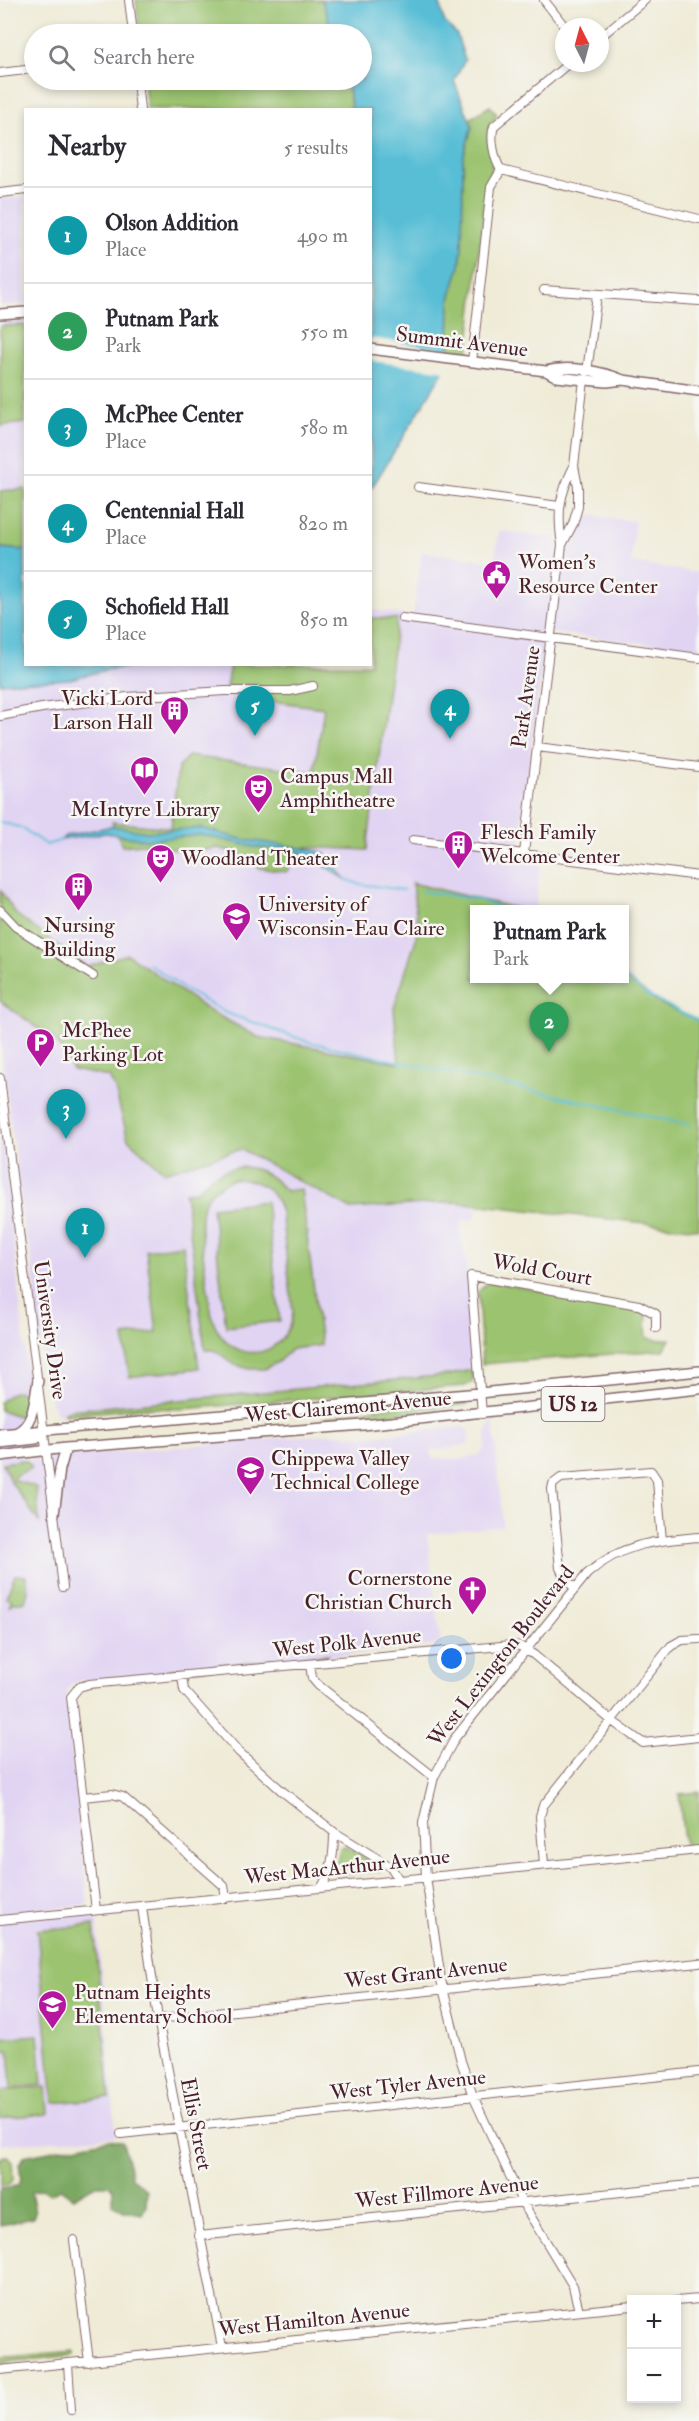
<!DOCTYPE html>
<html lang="en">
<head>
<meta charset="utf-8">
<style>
  :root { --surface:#fff; --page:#f7f7f7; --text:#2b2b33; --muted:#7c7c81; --line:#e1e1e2; --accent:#ea580c }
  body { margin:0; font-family:"IM FELL Double Pica",serif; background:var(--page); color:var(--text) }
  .controls { position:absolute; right:18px; bottom:18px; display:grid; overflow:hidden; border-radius:0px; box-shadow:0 3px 9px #0003 }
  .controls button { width:54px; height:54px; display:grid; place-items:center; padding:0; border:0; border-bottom:2px solid var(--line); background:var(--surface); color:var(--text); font:30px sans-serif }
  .compass { position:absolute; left:555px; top:18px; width:54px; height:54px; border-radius:50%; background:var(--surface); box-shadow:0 3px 9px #0003; rotate:354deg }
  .you { position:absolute; left:452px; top:1659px; width:21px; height:21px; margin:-15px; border:4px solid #fff; border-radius:50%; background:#1a73e8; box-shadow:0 0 0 9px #1a73e833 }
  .badge { display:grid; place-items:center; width:39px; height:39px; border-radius:50%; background:var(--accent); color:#fff; font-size:20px; font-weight:700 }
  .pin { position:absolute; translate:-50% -50px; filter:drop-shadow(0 2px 3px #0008) }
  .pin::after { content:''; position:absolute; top:32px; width:21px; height:18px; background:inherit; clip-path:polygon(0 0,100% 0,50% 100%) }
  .popup { position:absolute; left:470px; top:905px; width:159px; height:78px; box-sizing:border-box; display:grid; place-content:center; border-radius:0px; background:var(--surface); filter:drop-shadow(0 2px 4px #0005); font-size:20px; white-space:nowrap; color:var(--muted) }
  .popup b { font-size:22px; color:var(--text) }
  .popup::after { content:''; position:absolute; left:50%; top:100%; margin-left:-12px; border:12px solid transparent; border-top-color:var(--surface) }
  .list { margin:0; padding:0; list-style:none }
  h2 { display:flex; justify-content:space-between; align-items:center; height:78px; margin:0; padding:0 24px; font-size:26px }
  h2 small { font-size:20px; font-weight:400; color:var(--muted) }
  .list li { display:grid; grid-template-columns:39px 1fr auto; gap:18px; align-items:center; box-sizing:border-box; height:96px; padding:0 24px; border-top:2px solid var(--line) }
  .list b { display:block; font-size:22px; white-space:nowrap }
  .list p { margin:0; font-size:20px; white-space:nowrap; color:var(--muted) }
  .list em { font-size:20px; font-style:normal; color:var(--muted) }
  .icon { flex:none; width:33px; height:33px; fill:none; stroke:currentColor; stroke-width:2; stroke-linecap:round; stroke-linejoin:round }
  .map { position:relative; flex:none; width:699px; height:2421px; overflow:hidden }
  .search { position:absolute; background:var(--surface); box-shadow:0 3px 9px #0003; left:24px; top:24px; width:348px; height:66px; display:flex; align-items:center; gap:15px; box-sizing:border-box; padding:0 21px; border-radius:33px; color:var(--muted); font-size:22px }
  .panel { position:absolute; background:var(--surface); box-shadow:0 3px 9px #0003; left:24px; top:108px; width:348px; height:558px; border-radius:0px }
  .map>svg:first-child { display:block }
  .built { fill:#e1d4f3 }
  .green { fill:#9bc36f; stroke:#72714d; stroke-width:1.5; fill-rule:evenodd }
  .forest { fill:#7ca962; stroke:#636446; stroke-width:1.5 }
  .water { fill:#58bed6; stroke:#516e80; stroke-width:1.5 }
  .pier { fill:#efebd7 }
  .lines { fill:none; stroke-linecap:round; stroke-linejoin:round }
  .stream { stroke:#58bed6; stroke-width:2 }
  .minor-casing { stroke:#846667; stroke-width:10 }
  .major-casing { stroke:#846667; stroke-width:12 }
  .minor { stroke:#fff; stroke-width:8 }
  .major { stroke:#fff; stroke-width:9 }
  .labels { text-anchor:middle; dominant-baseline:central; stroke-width:5; stroke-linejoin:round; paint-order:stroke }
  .shield { fill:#f6f6f2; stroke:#7e6067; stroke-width:1.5 }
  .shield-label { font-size:20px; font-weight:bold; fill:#4a1f2b }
  .street-label { font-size:21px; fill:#4a1f2b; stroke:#f6f6f2 }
  .poi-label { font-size:21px; fill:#4a1f2b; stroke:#f6f6f2; text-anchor:start }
</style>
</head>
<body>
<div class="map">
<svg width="699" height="2421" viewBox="0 0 699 2421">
  <rect width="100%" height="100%" fill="#f6f6f2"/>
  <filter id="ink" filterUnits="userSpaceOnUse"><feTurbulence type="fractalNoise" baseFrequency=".0167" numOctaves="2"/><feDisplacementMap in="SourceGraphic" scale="12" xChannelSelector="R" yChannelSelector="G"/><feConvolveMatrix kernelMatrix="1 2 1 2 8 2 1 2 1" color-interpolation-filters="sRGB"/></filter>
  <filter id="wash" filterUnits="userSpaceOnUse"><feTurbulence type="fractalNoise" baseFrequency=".008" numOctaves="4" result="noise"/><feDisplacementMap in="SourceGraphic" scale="24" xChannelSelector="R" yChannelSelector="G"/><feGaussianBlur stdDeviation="1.35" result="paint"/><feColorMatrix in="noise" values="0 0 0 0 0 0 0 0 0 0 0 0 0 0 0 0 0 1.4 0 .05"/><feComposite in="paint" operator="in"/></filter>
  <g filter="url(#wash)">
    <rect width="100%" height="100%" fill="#efebd7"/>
    <path class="built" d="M25,197V304L0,306V199Z
      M25,321V550L0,548V322Z
      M579,514L635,521L631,563L699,573V650L546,632L517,858L541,861L535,909L474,910V978H624V973L641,988L668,1006L699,1020V1229L476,1204V1219L462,1221L460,1229L467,1269L475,1373V1378L469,1385L182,1409L145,1408L58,1415L51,1403L33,1304L35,1287L30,1247L25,1235L0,1037L3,1030L0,1021V683L70,679L110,669L152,664H370L371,610L413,616L422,552L494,561L499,531L557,538V553L567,554Z
      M0,1111L30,1400L28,1414L21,1425L23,1460L329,1434L370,1436L460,1427L468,1429L470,1433L468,1444L446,1449L431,1450L432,1458L462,1459L479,1455L485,1448L487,1430L493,1419L503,1526L427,1534L441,1645L80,1681L71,1684L66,1691V1700L88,1903L86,1905L0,1914Z
      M96,1910L116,2136L0,2145V1920Z"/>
    <path class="green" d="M136,0H322L333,34H140Z
      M144,80H346L352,109H147Z
      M490,106L497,115C478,135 495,146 493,167C493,172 489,176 487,180L468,352L449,349L450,299L460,265L462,246L463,158L472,126L469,119Z
      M25,325V423L0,426V326Z
      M25,489V550L0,548V491Z
      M371,618L397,619L367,850L306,847L286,872L259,868L238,853L218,848L194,852L142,844L122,846L112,822L171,828L178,768L188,756L314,772L324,708L248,698V686L226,687L230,665L370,664Z
      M412,883L519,909L474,910V978L624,977L659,1003L699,1021V1229L455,1202L351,1209L241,1149L164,1172L128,1139L115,1089L109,1077L73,1070L56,1041L0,1001V890L16,914L87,967L127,954L208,1010L258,1037L399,1063L394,1008L416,939L417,920Z
      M244,1167C263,1169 273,1177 286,1191L301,1189L321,1345L292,1349L278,1362L264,1369H249L236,1365L214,1350H205L185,1192L197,1191C210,1175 223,1168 244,1167ZM233,1179C257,1179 274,1187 281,1212L293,1313C284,1364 227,1366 212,1317C209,1292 196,1226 203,1206C208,1192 219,1185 233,1179Z
      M266,1201L280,1321L226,1327L212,1207Z
      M183,1245L199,1368L129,1377L124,1336L157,1332L146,1250Z
      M493,1282L644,1310L647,1312L646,1331L648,1338L657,1340L670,1339L664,1350L482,1364L478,1292L486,1284Z
      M475,1369L472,1383L464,1386L182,1409L145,1408L64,1415V1412L70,1410L449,1375Z
      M18,1391C30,1397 27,1408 24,1418L0,1410V1402L11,1393Z
      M461,1400L466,1401L467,1404L384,1415L323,1420V1418L377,1408Z
      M23,1460L27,1461L32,1468L14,1476V1480L36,1487L39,1522L11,1482L3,1463Z
      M15,1575L26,1576L28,1592L25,1601L13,1603L10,1606L9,1605L12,1600L6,1597Z
      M329,1654L328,1656L170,1672L169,1670Z
      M699,1792V1850L685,1851L679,1794Z
      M344,1846L379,1865L380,1871L334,1875L340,1848Z
      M94,1925L110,2098L53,2103L37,1930Z
      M38,2035L42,2085L12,2088L9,2051L0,2052V2038Z
      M46,2087L48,2114L0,2118V2091Z
      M8,2156L12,2160L13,2180L8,2184L0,2185V2157Z
      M74,2351V2355L0,2363V2358Z"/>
    <path class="forest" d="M110,2139L123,2142L132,2177L147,2191L146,2206L142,2214L124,2211L112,2204L113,2190L109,2185H95L73,2198L60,2189L50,2194L41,2189L31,2192L35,2212L33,2218L0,2225V2188L18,2186L21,2179L19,2164L24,2156Z"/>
    <path class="water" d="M322,0H439L444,21L457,35L465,60L454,81L472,126L463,158L462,246L460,265L450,299L449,349L442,374L371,489L370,110L352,109L346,80H362V34H333Z
      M0,548L25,550L26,664L152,665L110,669L70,679L0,683Z
      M113,826L147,832L201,828L241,839L309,849L324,853L346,879L303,853L291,850L254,847L202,835L146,840L106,833L61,840L65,836Z"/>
    <path class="pier" d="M371,338L451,350L446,371L371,361Z"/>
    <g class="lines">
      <path class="stream" d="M0,822L22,828L46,845L62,840
        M345,879L359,884L404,890
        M422,891L480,900L504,910
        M148,963L184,989L226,1013L309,1042L690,1125
        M624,977L647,995L699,1022"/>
    </g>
  </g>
  <g filter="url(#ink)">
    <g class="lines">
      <defs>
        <path id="minor" d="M129,0L133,34
          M544,0L565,27
          M600,37L645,0
          M0,73L34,69
          M137,80L140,110
          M501,170L699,219
          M501,170C494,159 490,138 494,126L569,63
          M0,193L26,190
          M544,290L699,301
          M472,362L491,187L501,170
          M587,372L597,295
          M418,487L559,506
          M562,545L573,524L578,507V487L574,466L584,380
          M402,618L699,658
          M0,716L42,708L127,697L225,691H290L313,686
          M537,747L699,767
          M413,840L699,876
          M524,853L562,545C557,512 559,496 574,466
          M0,910L16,927L93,976
          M0,1078L63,1587
          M482,1414L471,1276L639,1305L656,1314V1328
          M575,1588L566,1580L560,1568L552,1489L553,1484L561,1478L651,1471L657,1480L662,1541
          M310,1665L312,1678L318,1685L434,1777
          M182,1676L184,1690L239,1752L282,1791L334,1832L391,1867L399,1880
          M83,1797L112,1794L123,1797L224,1886L226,1898
          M544,1864L540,1816L543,1806L671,1646L682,1640L699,1639
          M322,1887C332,1869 334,1853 334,1832
          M142,1907L158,2019L222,2347
          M96,1910L71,1697L79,1687L89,1684L512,1645L520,1646L534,1655L612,1721L643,1743L699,1737
          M0,1920L699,1850
          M158,2019L699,1963
          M121,2134L699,2072
          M199,2236L699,2184
          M74,2240L89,2362
          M676,2301L699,2299
          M579,2311L573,2286L522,2202L473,2096L461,2061L441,1980L426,1877L423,1823L434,1777L455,1738L587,1574C622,1543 654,1541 699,1537
          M68,2364L71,2410
          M0,2370L632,2306"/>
        <path id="major" d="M0,314L26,312
          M370,349L546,371L557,377L575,379L607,382L623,380L699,391
          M546,371C569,365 602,371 623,380
          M17,1432C35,1423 34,1399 38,1381
          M0,1434L480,1393L699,1371
          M0,1443L36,1439L45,1430
          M0,1456L66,1448L363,1425L699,1389
          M54,1514L60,1469L66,1448"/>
      </defs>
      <use href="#minor" class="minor-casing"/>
      <use href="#major" class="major-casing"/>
      <use href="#minor" class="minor"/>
      <use href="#major" class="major"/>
    </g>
  </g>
  <defs>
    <symbol id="civic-pin" viewBox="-11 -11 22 30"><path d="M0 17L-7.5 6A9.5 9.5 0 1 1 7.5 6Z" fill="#b5179e" stroke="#f6f6f2"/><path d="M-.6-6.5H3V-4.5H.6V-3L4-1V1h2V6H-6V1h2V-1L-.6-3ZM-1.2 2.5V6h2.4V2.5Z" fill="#fff"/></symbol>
    <symbol id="building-pin" viewBox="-11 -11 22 30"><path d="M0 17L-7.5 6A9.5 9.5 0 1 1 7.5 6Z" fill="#b5179e" stroke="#f6f6f2"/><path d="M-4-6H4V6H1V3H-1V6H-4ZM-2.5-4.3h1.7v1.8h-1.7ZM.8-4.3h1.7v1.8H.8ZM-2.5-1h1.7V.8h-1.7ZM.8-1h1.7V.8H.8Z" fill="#fff"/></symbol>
    <symbol id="library-pin" viewBox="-11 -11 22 30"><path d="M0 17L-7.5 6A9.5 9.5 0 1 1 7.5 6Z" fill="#b5179e" stroke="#f6f6f2"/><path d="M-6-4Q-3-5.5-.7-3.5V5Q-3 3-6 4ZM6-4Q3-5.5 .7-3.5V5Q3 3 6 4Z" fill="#fff"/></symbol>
    <symbol id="theatre-pin" viewBox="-11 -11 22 30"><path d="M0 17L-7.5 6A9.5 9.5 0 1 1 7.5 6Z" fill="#b5179e" stroke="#f6f6f2"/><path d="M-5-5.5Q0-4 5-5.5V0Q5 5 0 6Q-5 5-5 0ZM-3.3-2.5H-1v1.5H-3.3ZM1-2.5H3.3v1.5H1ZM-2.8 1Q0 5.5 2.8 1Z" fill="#fff"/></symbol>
    <symbol id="university-pin" viewBox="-11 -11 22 30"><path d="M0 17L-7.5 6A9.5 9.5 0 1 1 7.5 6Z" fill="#b5179e" stroke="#f6f6f2"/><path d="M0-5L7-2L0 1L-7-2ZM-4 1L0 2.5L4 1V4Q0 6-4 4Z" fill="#fff"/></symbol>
    <symbol id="parking-pin" viewBox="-11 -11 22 30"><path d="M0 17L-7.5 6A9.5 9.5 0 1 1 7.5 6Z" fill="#b5179e" stroke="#f6f6f2"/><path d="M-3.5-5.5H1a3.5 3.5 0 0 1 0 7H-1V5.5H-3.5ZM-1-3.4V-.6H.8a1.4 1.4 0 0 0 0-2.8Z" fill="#fff"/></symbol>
    <symbol id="church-pin" viewBox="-11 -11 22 30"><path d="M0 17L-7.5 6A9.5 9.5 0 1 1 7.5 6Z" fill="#b5179e" stroke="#f6f6f2"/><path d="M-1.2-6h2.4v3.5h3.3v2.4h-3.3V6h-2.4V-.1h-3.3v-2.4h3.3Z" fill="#fff"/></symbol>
    <symbol id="school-pin" viewBox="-11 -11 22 30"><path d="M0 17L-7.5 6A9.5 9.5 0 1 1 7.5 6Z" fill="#b5179e" stroke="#f6f6f2"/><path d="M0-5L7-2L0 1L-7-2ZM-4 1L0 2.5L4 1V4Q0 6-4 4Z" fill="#fff"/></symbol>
  </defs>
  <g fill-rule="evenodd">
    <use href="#civic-pin" x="480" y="558" width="33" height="45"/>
    <use href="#building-pin" x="158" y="694" width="33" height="45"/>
    <use href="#library-pin" x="128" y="754" width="33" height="45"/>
    <use href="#theatre-pin" x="242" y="772" width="33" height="45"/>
    <use href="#building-pin" x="442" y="828" width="33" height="45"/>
    <use href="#theatre-pin" x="144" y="842" width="33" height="45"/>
    <use href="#building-pin" x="62" y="870" width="33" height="45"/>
    <use href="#university-pin" x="220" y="900" width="33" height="45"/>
    <use href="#parking-pin" x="24" y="1026" width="33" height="45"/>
    <use href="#university-pin" x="234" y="1454" width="33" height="45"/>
    <use href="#church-pin" x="456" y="1574" width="33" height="45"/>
    <use href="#school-pin" x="36" y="1988" width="33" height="45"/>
  </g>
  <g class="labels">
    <rect class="shield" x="541.5" y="1387" width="63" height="34" rx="4.5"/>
    <g class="shield-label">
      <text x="573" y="1404">US 12</text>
    </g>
    <g class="street-label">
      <text transform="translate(462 342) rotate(7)">Summit Avenue</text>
      <text transform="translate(526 697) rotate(-82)">Park Avenue</text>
      <text transform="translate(542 1270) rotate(10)">Wold Court</text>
      <text transform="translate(50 1330) rotate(82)">University Drive</text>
      <text transform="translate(348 1407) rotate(-5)">West Clairemont Avenue</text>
      <text transform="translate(347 1643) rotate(-6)">West Polk Avenue</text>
      <text transform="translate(501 1656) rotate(-52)">West Lexington Boulevard</text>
      <text transform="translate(347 1867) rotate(-6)">West MacArthur Avenue</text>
      <text transform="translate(426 1973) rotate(-6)">West Grant Avenue</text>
      <text transform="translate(408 2085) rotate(-6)">West Tyler Avenue</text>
      <text transform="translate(196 2124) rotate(79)">Ellis Street</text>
      <text transform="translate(447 2192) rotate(-6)">West Fillmore Avenue</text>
      <text transform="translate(314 2320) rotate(-6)">West Hamilton Avenue</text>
    </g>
    <g class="poi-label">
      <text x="518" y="562">Women's<tspan x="518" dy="24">Resource Center</tspan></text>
      <text x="153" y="698" text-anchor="end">Vicki Lord<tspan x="153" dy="24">Larson Hall</tspan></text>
      <text x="280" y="776">Campus Mall<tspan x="280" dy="24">Amphitheatre</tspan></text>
      <text x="145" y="809" text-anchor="middle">McIntyre Library</text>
      <text x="480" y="832">Flesch Family<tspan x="480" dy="24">Welcome Center</tspan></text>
      <text x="181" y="858">Woodland Theater</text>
      <text x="258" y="904">University of<tspan x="258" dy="24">Wisconsin-Eau Claire</tspan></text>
      <text x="79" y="925" text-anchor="middle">Nursing<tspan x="79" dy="24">Building</tspan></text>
      <text x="62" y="1030">McPhee<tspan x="62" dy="24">Parking Lot</tspan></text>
      <text x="271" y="1458">Chippewa Valley<tspan x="271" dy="24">Technical College</tspan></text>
      <text x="452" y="1578" text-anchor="end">Cornerstone<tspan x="452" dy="24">Christian Church</tspan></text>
      <text x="74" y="1992">Putnam Heights<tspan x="74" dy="24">Elementary School</tspan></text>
    </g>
  </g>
</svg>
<div class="controls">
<button>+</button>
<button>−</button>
</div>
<svg class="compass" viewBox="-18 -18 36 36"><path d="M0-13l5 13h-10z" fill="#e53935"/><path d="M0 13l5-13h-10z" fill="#7c7c81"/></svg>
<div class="you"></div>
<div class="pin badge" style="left:85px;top:1258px;background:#0f9aa8">1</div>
<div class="pin badge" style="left:549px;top:1052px;background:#2e9e5b">2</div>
<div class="popup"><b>Putnam Park</b>Park</div>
<div class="pin badge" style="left:66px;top:1139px;background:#0f9aa8">3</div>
<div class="pin badge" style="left:450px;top:739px;background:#0f9aa8">4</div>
<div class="pin badge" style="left:255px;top:736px;background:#0f9aa8">5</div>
<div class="search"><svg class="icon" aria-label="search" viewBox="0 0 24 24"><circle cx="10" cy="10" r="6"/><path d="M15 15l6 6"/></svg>Search here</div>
<section class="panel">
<h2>Nearby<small>5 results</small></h2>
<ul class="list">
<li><span class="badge" style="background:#0f9aa8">1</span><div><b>Olson Addition</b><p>Place</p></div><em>490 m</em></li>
<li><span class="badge" style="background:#2e9e5b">2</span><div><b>Putnam Park</b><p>Park</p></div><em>550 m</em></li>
<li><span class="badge" style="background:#0f9aa8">3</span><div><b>McPhee Center</b><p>Place</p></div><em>580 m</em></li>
<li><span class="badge" style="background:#0f9aa8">4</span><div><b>Centennial Hall</b><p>Place</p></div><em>820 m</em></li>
<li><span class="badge" style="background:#0f9aa8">5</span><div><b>Schofield Hall</b><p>Place</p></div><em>850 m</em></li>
</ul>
</section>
</div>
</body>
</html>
